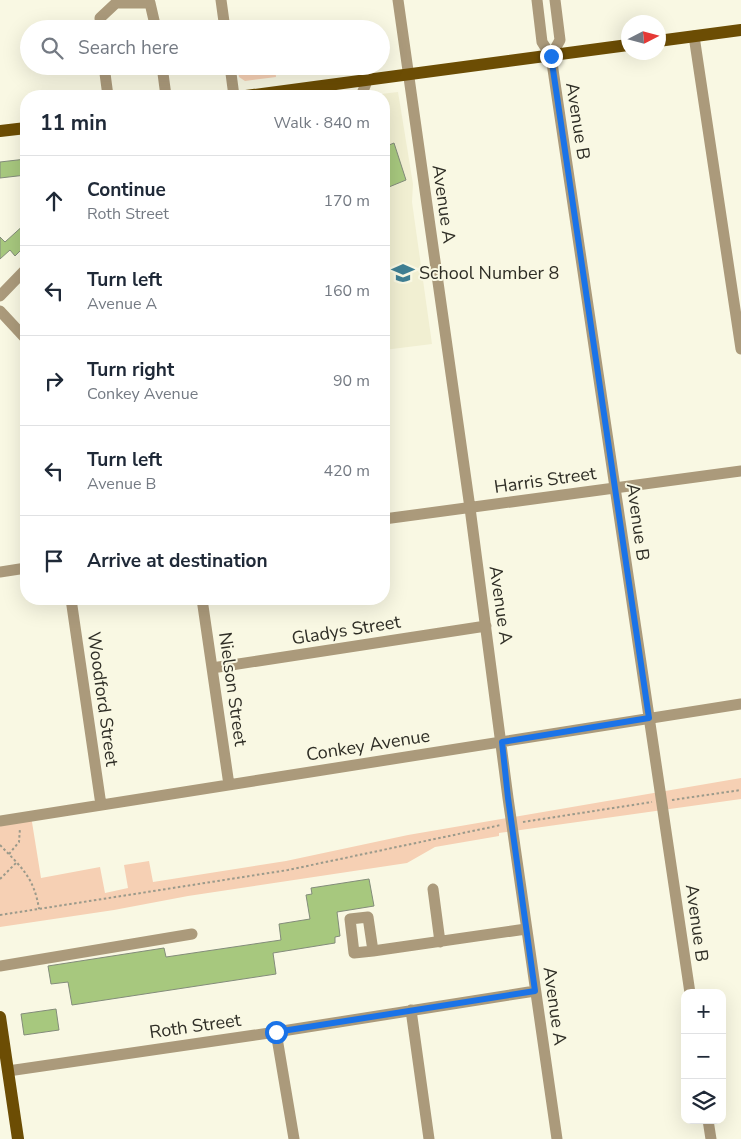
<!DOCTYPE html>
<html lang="en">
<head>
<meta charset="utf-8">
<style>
  :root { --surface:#fff; --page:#f6f6f7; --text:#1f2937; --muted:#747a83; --line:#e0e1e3 }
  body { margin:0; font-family:"Nunito Sans",sans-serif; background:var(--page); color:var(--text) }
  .controls { position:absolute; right:15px; bottom:15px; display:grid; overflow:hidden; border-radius:10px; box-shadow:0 5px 20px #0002 }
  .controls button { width:45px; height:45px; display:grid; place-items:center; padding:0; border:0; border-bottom:1px solid var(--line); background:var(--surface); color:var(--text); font:25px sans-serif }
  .compass { position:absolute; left:621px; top:15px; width:45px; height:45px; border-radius:50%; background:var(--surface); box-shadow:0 5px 20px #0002; rotate:84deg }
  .stop { position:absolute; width:15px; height:15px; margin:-11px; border:4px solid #1a73e8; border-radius:50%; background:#fff }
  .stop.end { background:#1a73e8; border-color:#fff; box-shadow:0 1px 5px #0008 }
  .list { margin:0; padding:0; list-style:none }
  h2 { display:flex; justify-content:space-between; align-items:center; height:65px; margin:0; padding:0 20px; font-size:21px }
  h2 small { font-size:16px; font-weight:400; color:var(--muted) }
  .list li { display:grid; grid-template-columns:32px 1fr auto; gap:15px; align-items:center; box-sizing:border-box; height:90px; padding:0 20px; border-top:1px solid var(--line) }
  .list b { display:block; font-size:19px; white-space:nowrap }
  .list p { margin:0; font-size:16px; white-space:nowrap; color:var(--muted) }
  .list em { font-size:16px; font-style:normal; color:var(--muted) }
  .icon { flex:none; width:28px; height:28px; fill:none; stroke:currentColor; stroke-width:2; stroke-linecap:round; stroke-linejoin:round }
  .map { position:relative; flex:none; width:741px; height:1139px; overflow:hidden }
  .search { position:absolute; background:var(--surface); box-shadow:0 5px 20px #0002; left:20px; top:20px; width:370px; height:55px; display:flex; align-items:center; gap:12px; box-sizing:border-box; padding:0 18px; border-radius:28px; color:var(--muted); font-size:19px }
  .panel { position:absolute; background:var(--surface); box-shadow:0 5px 20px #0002; left:20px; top:90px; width:370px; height:515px; border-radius:20px }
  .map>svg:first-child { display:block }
  .built { fill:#f1efd2 }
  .green { fill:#f6d0b4 }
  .building { fill:#a7c87e; stroke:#838c7a }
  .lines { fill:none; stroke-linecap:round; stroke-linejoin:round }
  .path { stroke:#9b9a8b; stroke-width:2; stroke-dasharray:2.5 2.5; stroke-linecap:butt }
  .minor { stroke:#ab9a7b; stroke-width:11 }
  .major { stroke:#6c4d04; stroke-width:12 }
  .route { stroke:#1a73e8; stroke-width:6 }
  .labels { text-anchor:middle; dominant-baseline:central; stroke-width:4; stroke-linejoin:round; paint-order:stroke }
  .street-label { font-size:18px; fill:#2f2e26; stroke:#f9f8e3 }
  .poi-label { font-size:18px; fill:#2f2e26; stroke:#f9f8e3; text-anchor:start }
</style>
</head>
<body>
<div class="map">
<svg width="741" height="1139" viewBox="0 0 741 1139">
  <rect width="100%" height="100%" fill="#f9f8e3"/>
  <path class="built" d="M398,92L413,184L412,202L432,344L384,350V96H364Z"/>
  <path class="green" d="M237,66H275L276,77L245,81L239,77Z
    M741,778V799L499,833V836L435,847L407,863L188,896L114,910L0,927V821L31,816L41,878L100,867L105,893L128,888L124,865L149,861L153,882L286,861L408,835Z"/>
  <path class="building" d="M394,143L406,180L384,189V147Z
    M26,159V175L0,178V162Z
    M26,223V245L15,256L10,250L0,259V237L5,242Z
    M369,879L374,906L337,912L340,936L335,937V943L273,953L276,974L72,1005L68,982L51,984L48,966L164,948L166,957L281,940L279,924L310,919L306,895L312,894L311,888Z
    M56,1009L59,1030L24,1035L21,1014Z"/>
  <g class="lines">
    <path class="path" d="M672,800L741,790
      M523,822L652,802
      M0,845C21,867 34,877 39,909
      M9,854L19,842L20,828
      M0,879L16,863
      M0,915L288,870L501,825"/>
    <path class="minor" d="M221,0L225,29
      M398,0L470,508L508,798L557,1139
      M537,0L542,42L551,56L690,993
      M101,29L100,18L116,3H150L156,29
      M694,36L741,349
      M551,56L560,40L555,0
      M104,66L108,96
      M162,66L166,96
      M230,66L234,96
      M361,96L367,81
      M0,296L26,269
      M0,311L26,339
      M384,519L741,471
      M0,572L26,568
      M71,599L101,805
      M202,599L229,785
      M212,668L486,626
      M0,821L741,704
      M433,889L440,942
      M373,951L354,953L350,919L368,917L373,951L526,929
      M0,966L192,934
      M411,1010L429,1139
      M276,1032L294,1139
      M8,1071L276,1032L535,991
      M708,1120L711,1139"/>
    <path class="major" d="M658,41L741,30
      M246,96L628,45
      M0,131L26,128
      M0,1017L18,1139"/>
  </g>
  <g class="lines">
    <path class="route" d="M276,1032L535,991L508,798L502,742L649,718L551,56"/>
  </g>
  <defs>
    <symbol id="school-bare" viewBox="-9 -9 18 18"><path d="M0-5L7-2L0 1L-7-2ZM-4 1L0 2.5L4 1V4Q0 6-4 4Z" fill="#3f7f93" stroke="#f9f8e3" stroke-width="2.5" paint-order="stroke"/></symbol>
  </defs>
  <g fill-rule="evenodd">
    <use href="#school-bare" x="387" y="257" width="32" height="32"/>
  </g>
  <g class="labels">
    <g class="street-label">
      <text transform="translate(578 121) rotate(81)">Avenue B</text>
      <text transform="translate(444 204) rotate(82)">Avenue A</text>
      <text transform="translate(545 480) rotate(-8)">Harris Street</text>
      <text transform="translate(638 522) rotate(82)">Avenue B</text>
      <text transform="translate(501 605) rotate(82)">Avenue A</text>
      <text transform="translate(346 630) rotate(-9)">Gladys Street</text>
      <text transform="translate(233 689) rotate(82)">Nielson Street</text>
      <text transform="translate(103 699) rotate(82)">Woodford Street</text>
      <text transform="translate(368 745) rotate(-9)">Conkey Avenue</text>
      <text transform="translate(697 923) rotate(82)">Avenue B</text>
      <text transform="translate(555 1006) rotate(82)">Avenue A</text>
      <text transform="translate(195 1026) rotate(-8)">Roth Street</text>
    </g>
    <g class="poi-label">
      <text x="419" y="273">School Number 8</text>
    </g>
  </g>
</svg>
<div class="controls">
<button>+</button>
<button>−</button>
<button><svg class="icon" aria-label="layers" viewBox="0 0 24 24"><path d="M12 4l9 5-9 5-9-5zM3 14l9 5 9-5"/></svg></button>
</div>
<svg class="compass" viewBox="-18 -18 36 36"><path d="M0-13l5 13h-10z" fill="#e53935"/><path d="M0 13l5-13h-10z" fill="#747a83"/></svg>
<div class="stop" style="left:276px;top:1032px"></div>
<div class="stop end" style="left:551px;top:56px"></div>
<div class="search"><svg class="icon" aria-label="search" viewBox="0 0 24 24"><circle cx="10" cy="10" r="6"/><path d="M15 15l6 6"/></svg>Search here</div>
<section class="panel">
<h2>11 min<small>Walk · 840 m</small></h2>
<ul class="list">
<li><svg class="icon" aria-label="ahead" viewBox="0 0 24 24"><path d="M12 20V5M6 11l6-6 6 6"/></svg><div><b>Continue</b><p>Roth Street</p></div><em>170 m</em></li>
<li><svg class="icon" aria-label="left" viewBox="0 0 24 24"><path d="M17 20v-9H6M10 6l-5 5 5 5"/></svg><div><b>Turn left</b><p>Avenue A</p></div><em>160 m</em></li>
<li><svg class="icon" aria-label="right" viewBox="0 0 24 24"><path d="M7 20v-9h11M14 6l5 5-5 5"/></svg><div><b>Turn right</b><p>Conkey Avenue</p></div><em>90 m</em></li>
<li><svg class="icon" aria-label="left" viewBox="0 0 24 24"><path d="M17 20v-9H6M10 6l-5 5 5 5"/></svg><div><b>Turn left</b><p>Avenue B</p></div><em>420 m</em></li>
<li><svg class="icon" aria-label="arrive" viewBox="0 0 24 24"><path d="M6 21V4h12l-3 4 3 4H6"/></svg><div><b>Arrive at destination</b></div></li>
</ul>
</section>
</div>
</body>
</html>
